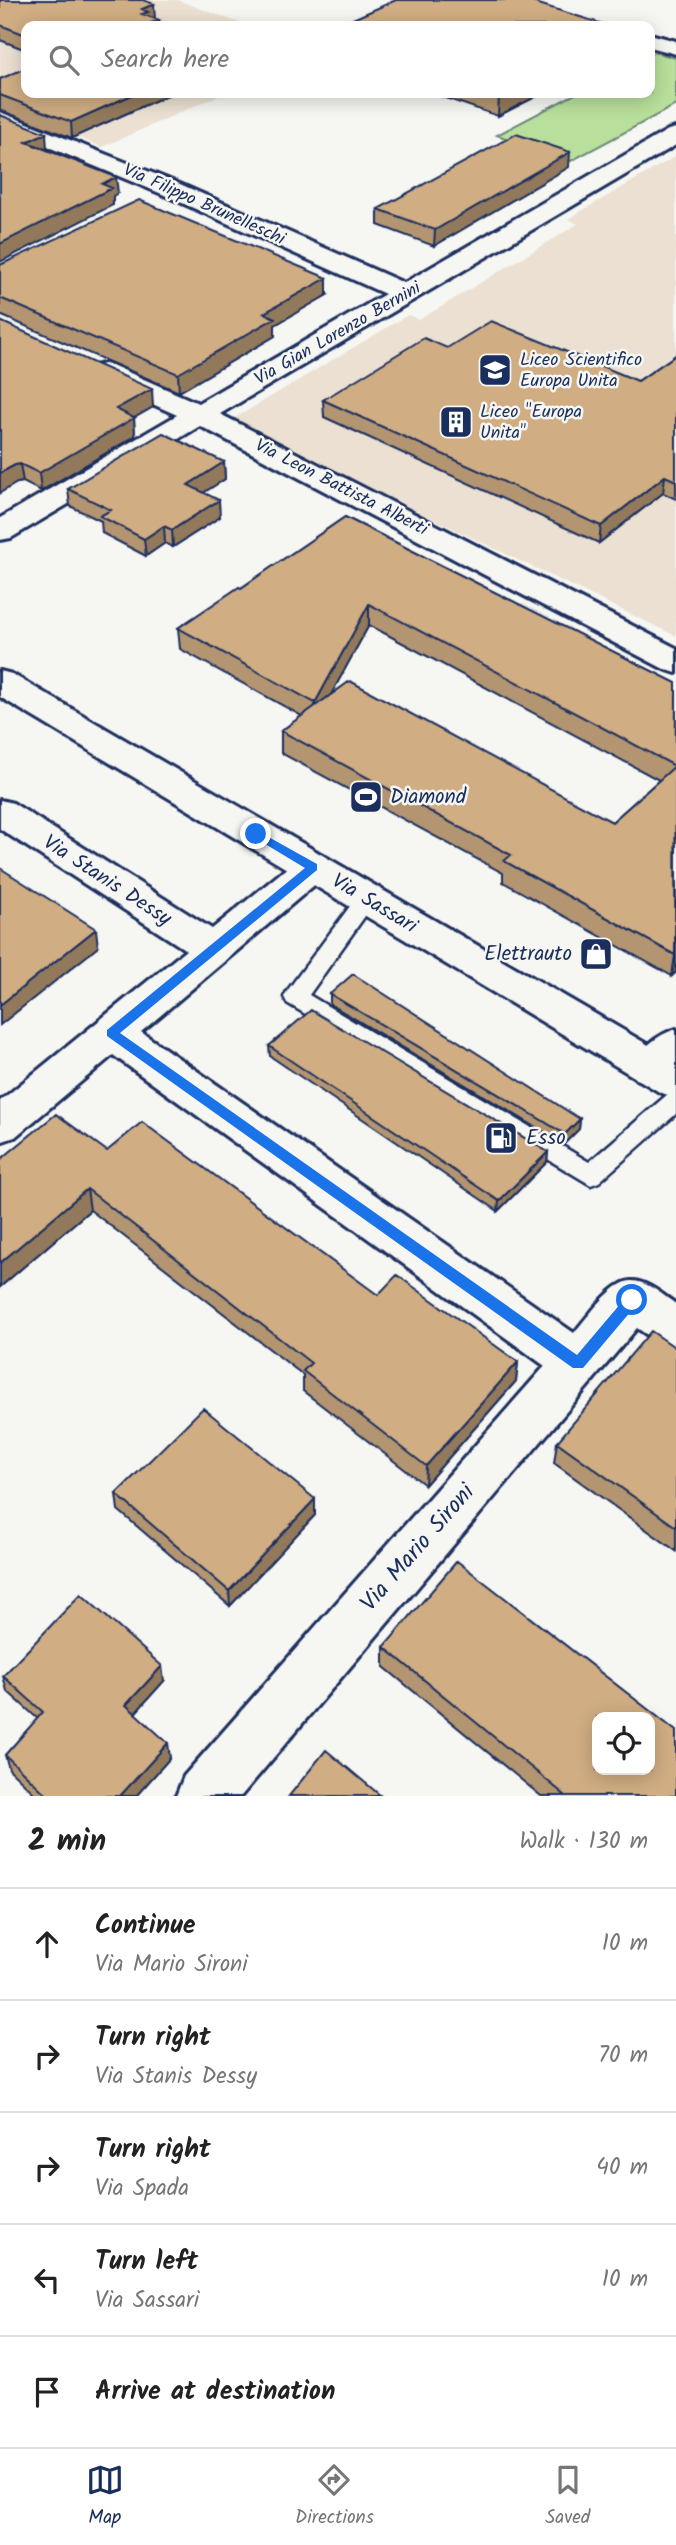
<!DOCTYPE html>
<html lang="en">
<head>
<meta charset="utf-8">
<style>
  :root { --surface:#fff; --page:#f6f6f6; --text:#222; --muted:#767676; --line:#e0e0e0; --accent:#1b2f5e }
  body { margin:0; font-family:Kalam,sans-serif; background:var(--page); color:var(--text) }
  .controls { position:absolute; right:21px; bottom:21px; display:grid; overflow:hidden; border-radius:14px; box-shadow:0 4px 18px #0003 }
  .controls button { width:63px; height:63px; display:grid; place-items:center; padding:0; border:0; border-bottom:2px solid var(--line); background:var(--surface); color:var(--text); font:35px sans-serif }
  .stop { position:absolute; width:21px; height:21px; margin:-16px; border:5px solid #1a73e8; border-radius:50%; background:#fff }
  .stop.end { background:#1a73e8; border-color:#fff; box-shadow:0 2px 7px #0008 }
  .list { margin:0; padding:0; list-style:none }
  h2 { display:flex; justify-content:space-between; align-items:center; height:91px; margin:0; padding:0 28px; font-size:30px }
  h2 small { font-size:23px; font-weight:400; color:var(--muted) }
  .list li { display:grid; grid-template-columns:46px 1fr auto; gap:21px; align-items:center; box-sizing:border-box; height:112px; padding:0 28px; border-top:2px solid var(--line) }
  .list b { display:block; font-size:26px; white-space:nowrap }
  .list p { margin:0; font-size:23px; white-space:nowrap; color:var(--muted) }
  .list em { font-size:23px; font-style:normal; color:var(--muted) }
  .icon { flex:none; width:38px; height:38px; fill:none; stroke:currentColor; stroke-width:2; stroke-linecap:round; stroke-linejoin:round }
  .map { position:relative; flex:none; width:676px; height:1796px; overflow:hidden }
  .search { position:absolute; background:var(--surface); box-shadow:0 4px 18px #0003; left:21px; right:21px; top:21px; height:77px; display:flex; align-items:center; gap:18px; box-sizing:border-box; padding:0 24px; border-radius:14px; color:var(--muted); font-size:26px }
  .sheet { height:651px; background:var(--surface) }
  nav { display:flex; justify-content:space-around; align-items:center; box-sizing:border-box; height:98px; border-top:2px solid var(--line); background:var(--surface); font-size:19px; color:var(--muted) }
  nav a { display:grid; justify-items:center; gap:4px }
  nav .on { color:var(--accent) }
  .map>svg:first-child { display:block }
  .built { fill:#ebe0d1 }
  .green { fill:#b8df9b; stroke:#6a877c; stroke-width:2 }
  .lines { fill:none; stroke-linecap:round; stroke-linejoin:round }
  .lane-casing { stroke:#1b2f5e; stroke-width:5 }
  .street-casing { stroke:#1b2f5e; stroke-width:6 }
  .secondary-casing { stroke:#1b2f5e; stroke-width:6 }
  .lane { fill:#f6f6f2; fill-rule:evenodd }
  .street { fill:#f6f6f2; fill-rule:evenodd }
  .secondary { fill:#f6f6f2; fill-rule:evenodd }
  .wall { fill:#b39571; stroke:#1b2f5e; stroke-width:2; fill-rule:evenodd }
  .shaded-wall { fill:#92795c; stroke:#1b2f5e; stroke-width:2 }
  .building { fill:#d0ad83; stroke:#1b2f5e; stroke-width:2; fill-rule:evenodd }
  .route { fill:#1a73e8 }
  .labels { text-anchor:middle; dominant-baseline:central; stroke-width:5; stroke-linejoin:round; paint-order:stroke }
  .far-street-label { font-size:18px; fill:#1b2f5e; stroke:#f6f6f2 }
  .far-poi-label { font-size:18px; fill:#1b2f5e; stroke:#f6f6f2; text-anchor:start }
  .poi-label { font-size:21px; fill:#1b2f5e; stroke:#f6f6f2; text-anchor:start }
  .street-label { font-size:21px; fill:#1b2f5e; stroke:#f6f6f2 }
  .near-street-label { font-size:24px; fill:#1b2f5e; stroke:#f6f6f2 }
</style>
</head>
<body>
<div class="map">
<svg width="676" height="1796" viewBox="0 0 676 1796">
  <rect width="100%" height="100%" fill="#f6f6f2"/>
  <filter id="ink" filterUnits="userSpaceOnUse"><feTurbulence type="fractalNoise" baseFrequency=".0143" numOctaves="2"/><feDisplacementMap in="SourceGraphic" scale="14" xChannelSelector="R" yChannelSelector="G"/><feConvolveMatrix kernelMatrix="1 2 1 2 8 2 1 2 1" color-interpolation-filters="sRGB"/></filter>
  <g filter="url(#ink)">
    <path class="built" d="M0,0H177L248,26H26V93H224L102,147L0,107Z
      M676,156V636L230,421L408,315L419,320L578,224L568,219Z"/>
    <path class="green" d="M654,52L676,58V105L571,161L497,135L577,93H650V55Z"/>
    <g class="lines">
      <defs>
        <path id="lane" d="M366,892L373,894L377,899L309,995L589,1162L668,1094L676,1091V1114L599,1182L591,1185L287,1003L284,997L287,991L359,894Z"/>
        <path id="street" d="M650,34L676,41V54L650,47Z
          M0,112L180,184L404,283L668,130L676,128V145L220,414L676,648V673L664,669L200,426L11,538L0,540V518L177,415L94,378L90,372L94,366L104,364L114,366L198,403L385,294L162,194L0,127Z
          M0,800L13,803L212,929L299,858L312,854L325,858L331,867L325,876L141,1032L574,1333C586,1319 612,1282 631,1281C646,1280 664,1296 676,1304V1349L659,1343L637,1328L241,1796H176L184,1776L545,1366L113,1055L15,1137L0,1142V1101L186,950L0,829Z
          M676,1029V1070C663,1082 654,1085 636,1079L630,1068C640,1050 656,1035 676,1029Z"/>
        <path id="secondary" d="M0,671L12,674L676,1061V1097L661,1093L0,697Z"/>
      </defs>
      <use href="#lane" class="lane-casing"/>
      <use href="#street" class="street-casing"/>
      <use href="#secondary" class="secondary-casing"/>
      <use href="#lane" class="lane"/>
      <use href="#street" class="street"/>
      <use href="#secondary" class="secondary"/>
    </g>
    <path class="wall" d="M0,0L155,19L26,26V50L0,40Z
      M0,79L26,93H172L72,138L0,110Z
      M431,93H543L498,116Z
      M569,167L434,246L378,225V209Z
      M0,265L327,295L275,325V336L179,392L0,315Z
      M0,321L153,407L134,418L135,436L41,491L23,482L17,483Z
      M447,348L638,381L676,355V499L663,493L599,543L324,417L323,400Z
      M224,462L225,479L204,492L220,517L173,547L165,543L146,556L102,533L101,521L70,506L68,489Z
      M345,517L676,683V972L672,976L503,882V873L281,753V731L302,716L180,649L178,628L241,588ZM369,625L659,780L612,822L331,694Z
      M330,994L580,1119L579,1129L564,1144L330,1004Z
      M269,1046L548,1152L547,1162L498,1211L270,1056Z
      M107,1151L378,1295L518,1362L516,1381L425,1485L303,1391V1375L90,1210L0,1287V1160Z
      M676,1348V1551L554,1463L557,1442Z
      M116,1494L315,1499V1515L230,1606L118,1510Z
      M384,1647L676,1796H541L384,1667Z
      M3,1676L164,1681L135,1713L170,1758L136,1796H37L9,1769L5,1755L38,1719L7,1691Z"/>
    <path class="shaded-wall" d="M154,4L155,19L159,20V26H143L142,9Z
      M136,93H172L72,138L71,122Z
      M502,93H543L498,116L499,95Z
      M46,133L47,149L26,142Z
      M570,152L569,167L434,246L435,230Z
      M116,177L118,193L113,196V205L0,262V244L102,184Z
      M327,278V295L275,325V336L179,392L178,374L264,313Z
      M152,389L153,407L134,418L135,436L41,491L39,473L116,409Z
      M224,462L225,479L189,502L188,485Z
      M20,464L23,482L17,483L0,493V473L15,465Z
      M665,476L663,493L599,543L601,526Z
      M219,500L220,517L173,547L172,530Z
      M164,526L165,543L146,556L144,539Z
      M369,604V625L315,724V703Z
      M96,929L98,947L0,1025V1005Z
      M676,954V972L672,976L675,955Z
      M580,1119L579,1129L564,1144L565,1134Z
      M548,1152L547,1162L498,1211L499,1201Z
      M87,1189L90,1210L0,1287V1263Z
      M518,1362L516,1381L425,1485L426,1466Z
      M315,1499V1515L230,1606L229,1591Z
      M162,1666L164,1681L129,1720L126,1705Z
      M168,1743L170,1758L136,1796H120Z"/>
    <path class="building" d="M0,0H143L154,4L142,9L148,12L142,14L159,20L143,26H26V35L0,25Z
      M396,0H526L606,25L603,26H337Z
      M26,68V93H136L71,122L0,95V79Z
      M0,115L46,133L26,142L116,177L102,184L112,188L0,244Z
      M516,134L570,152L435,230L378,209Z
      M139,200L327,278L264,313L275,318L178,374L0,298V265Z
      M0,321L152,389L116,409L134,418L39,473L20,464L15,465L0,473Z
      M491,321L638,381L676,355V481L665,476L601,526L323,400L424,338L447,348Z
      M163,433L224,462L188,485L219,500L172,530L164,526L144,539L100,516L111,510L68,489Z
      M345,517L676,683L675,955L504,861L511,855L281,731L350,681L612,822L675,766L369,604L315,703L178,628L239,587L241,588Z
      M0,868L96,929L0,1005Z
      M353,974L580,1119L565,1134L330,994Z
      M311,1010L548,1152L499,1201L269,1046Z
      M56,1114L107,1151L142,1122L378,1295L397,1275L518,1362L426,1466L303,1371L311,1363L87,1189L0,1263V1160Z
      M651,1331L676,1348V1527L557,1442Z
      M203,1408L315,1499L229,1591L116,1494Z
      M457,1561L676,1731V1796H566L384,1647ZM597,1717H650V1770H597Z
      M81,1594L162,1666L126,1705L168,1743L120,1796H48L5,1755L43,1712L3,1676Z
      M326,1750L381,1796H289Z"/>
  </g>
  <path class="route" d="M256,830L317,864V870L120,1033L577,1355L627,1296H637V1304L583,1368H573L107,1036V1030L305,868L252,836L251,834Z"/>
  <defs>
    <symbol id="school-square" viewBox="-11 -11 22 22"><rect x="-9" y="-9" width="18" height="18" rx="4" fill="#1b2f5e" stroke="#f6f6f2"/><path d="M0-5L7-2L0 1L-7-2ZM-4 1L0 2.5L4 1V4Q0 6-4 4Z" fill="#fff"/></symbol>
    <symbol id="building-square" viewBox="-11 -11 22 22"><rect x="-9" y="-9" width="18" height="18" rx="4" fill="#1b2f5e" stroke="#f6f6f2"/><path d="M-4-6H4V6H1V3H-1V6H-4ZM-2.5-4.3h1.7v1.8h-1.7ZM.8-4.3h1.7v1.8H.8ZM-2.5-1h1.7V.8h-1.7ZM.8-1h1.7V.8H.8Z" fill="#fff"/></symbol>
    <symbol id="stadium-square" viewBox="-11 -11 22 22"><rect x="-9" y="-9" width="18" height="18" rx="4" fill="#1b2f5e" stroke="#f6f6f2"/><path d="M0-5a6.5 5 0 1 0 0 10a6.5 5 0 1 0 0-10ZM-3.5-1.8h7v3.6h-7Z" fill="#fff"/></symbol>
    <symbol id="shop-square" viewBox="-11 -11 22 22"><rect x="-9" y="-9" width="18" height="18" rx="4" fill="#1b2f5e" stroke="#f6f6f2"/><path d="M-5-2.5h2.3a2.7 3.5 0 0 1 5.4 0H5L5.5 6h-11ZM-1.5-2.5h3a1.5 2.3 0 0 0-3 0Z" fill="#fff"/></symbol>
    <symbol id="fuel-square" viewBox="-11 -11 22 22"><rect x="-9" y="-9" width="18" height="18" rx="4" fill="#1b2f5e" stroke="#f6f6f2"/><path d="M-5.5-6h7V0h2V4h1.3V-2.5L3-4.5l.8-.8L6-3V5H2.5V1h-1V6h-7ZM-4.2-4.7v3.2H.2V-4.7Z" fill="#fff"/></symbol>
  </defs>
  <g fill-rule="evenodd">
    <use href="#school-square" x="476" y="351" width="38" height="38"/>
    <use href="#building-square" x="437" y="403" width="38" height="38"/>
    <use href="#stadium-square" x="347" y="778" width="38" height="38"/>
    <use href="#shop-square" x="577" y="935" width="38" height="38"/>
    <use href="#fuel-square" x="482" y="1119" width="38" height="38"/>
  </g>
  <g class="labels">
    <g class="far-street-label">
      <text transform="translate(204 205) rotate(24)">Via Filippo Brunelleschi</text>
      <text transform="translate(338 334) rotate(-30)">Via Gian Lorenzo Bernini</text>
      <text transform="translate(341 488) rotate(27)">Via Leon Battista Alberti</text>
    </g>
    <g class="far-poi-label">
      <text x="520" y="360">Liceo Scientifico<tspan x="520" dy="21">Europa Unita</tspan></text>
      <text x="480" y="412">Liceo "Europa<tspan x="480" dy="21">Unita"</tspan></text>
    </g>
    <g class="poi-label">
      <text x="390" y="797">Diamond</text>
      <text x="572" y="954" text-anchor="end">Elettrauto</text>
      <text x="526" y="1138">Esso</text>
    </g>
    <g class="street-label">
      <text transform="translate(107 881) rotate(33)">Via Stanis Dessy</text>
      <text transform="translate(374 904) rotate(31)">Via Sassari</text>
    </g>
    <g class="near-street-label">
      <text transform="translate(418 1548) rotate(-49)">Via Mario Sironi</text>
    </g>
  </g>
</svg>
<div class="controls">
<button><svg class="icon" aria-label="locate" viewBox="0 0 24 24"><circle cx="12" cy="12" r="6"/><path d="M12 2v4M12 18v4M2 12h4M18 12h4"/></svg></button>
</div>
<div class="stop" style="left:632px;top:1300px"></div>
<div class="stop end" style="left:256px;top:834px"></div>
<div class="search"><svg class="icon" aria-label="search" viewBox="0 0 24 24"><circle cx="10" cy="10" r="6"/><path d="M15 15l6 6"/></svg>Search here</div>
</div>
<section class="sheet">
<h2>2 min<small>Walk · 130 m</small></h2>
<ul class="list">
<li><svg class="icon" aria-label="ahead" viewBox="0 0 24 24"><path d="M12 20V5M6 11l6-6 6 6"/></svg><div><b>Continue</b><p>Via Mario Sironi</p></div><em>10 m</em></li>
<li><svg class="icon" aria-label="right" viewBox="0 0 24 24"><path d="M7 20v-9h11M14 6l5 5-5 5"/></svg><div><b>Turn right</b><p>Via Stanis Dessy</p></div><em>70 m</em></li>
<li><svg class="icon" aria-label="right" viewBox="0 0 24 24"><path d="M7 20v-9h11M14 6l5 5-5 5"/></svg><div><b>Turn right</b><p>Via Spada</p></div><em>40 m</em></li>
<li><svg class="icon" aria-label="left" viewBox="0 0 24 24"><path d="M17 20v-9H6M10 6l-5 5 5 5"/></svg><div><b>Turn left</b><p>Via Sassari</p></div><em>10 m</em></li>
<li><svg class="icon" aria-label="arrive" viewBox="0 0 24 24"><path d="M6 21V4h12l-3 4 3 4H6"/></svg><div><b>Arrive at destination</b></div></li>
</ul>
</section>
<nav>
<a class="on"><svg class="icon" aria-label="map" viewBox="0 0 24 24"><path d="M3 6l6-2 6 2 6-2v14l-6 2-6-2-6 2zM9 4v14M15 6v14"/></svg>Map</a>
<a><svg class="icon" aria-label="directions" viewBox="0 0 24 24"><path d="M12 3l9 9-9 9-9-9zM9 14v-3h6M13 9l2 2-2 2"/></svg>Directions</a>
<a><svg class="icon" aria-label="saved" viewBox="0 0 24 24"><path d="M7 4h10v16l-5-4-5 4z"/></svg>Saved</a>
</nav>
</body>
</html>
